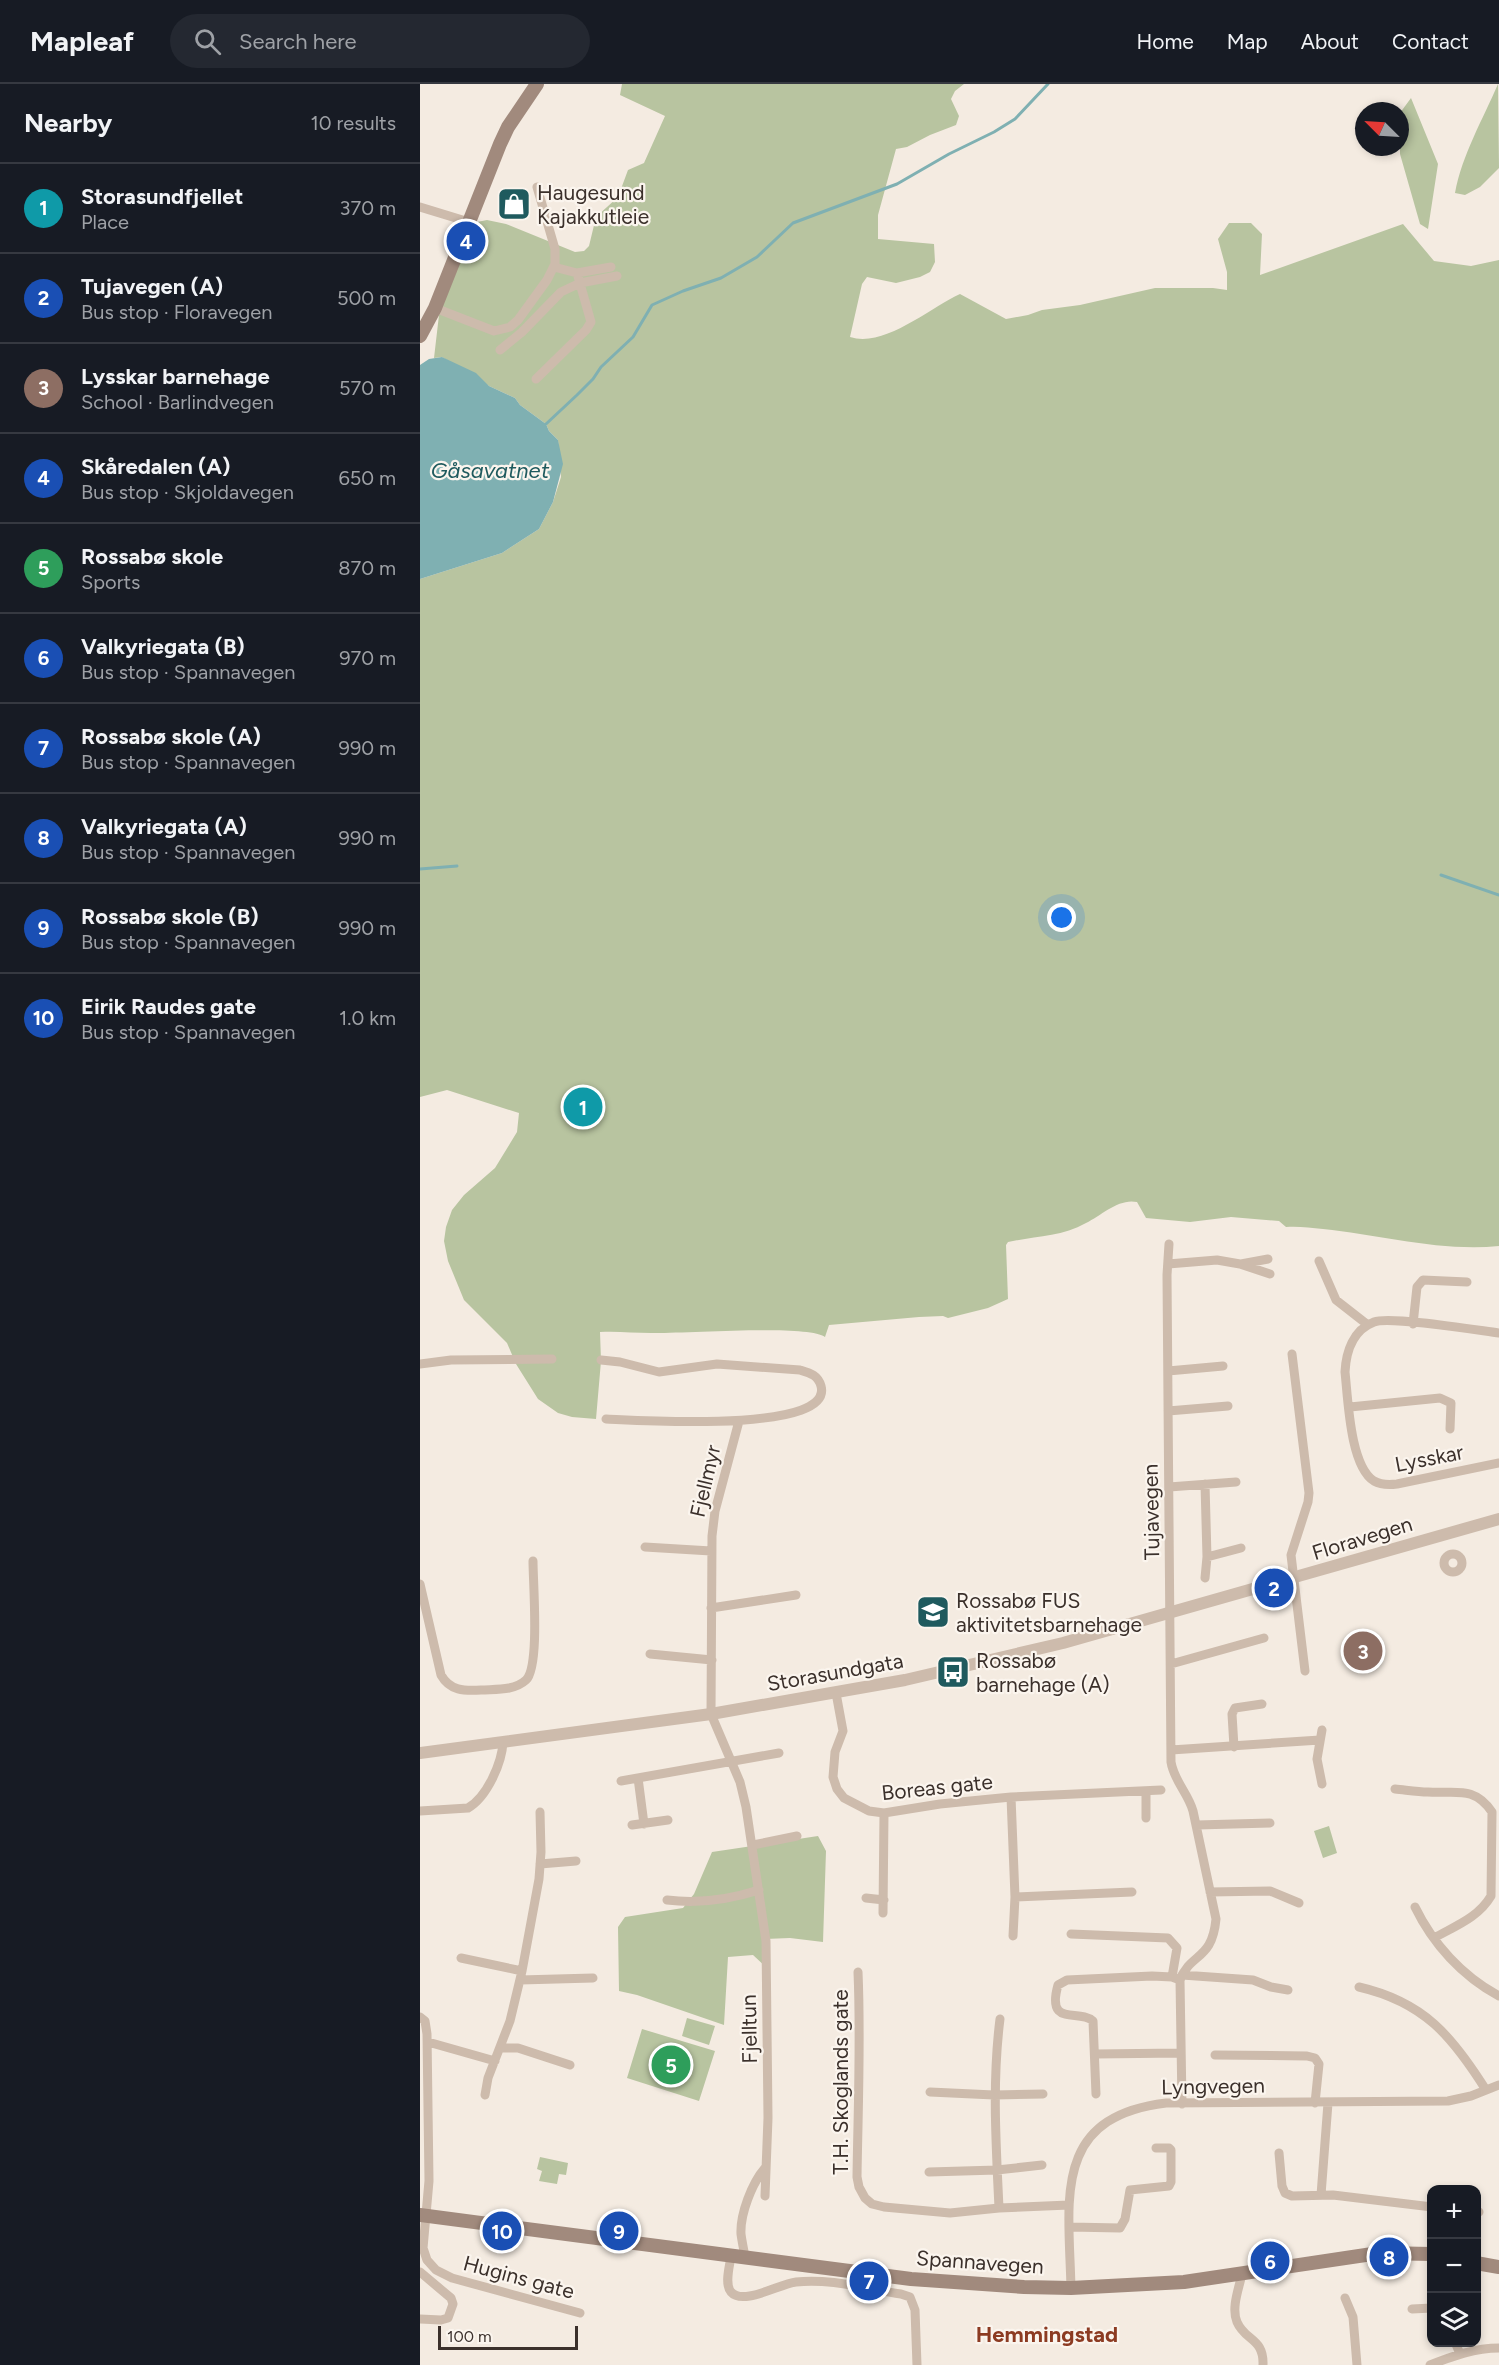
<!DOCTYPE html>
<html lang="en">
<head>
<meta charset="utf-8">
<style>
  :root { --surface:#171b24; --page:#242831; --text:#f1f3f6; --muted:#9ea1a6; --line:#363941; --accent:#92aeb2 }
  body { margin:0; font-family:Figtree,sans-serif; background:var(--page); color:var(--text) }
  .controls { position:absolute; right:18px; bottom:18px; display:grid; overflow:hidden; border-radius:12px; box-shadow:0 3px 9px #0003 }
  .controls button { width:54px; height:54px; display:grid; place-items:center; padding:0; border:0; border-bottom:2px solid var(--line); background:var(--surface); color:var(--text); font:30px sans-serif }
  .compass { position:absolute; left:935px; top:18px; width:54px; height:54px; border-radius:50%; background:var(--surface); box-shadow:0 3px 9px #0003; rotate:294deg }
  .scale { position:absolute; left:18px; bottom:15px; width:140px; box-sizing:border-box; padding-left:6px; border:3px solid #3b302b; border-top:0; font-size:16px; line-height:21px; white-space:nowrap; color:#3b302b; -webkit-text-stroke:4px #fbf5ee; paint-order:stroke }
  .you { position:absolute; left:642px; top:834px; width:21px; height:21px; margin:-15px; border:4px solid #fff; border-radius:50%; background:#1a73e8; box-shadow:0 0 0 9px #1a73e833 }
  .badge { display:grid; place-items:center; width:39px; height:39px; border-radius:50%; background:var(--accent); color:#fff; font-size:20px; font-weight:700 }
  .pin { position:absolute; translate:-50% -50%; border:3px solid #fff; box-shadow:0 2px 6px #0006 }
  .list { margin:0; padding:0; list-style:none }
  h2 { display:flex; justify-content:space-between; align-items:center; height:78px; margin:0; padding:0 24px; font-size:26px }
  h2 small { font-size:20px; font-weight:400; color:var(--muted) }
  .list li { display:grid; grid-template-columns:39px 1fr auto; gap:18px; align-items:center; box-sizing:border-box; height:90px; padding:0 24px; border-top:2px solid var(--line) }
  .list b { display:block; font-size:22px; white-space:nowrap }
  .list p { margin:0; font-size:20px; white-space:nowrap; color:var(--muted) }
  .list em { font-size:20px; font-style:normal; color:var(--muted) }
  .icon { flex:none; width:33px; height:33px; fill:none; stroke:currentColor; stroke-width:2; stroke-linecap:round; stroke-linejoin:round }
  .map { position:relative; flex:none; width:1079px; height:2281px; overflow:hidden }
  header { display:flex; align-items:center; gap:36px; box-sizing:border-box; height:84px; padding:0 30px; background:var(--surface); border-bottom:2px solid var(--line) }
  header strong { font-size:28px }
  nav { display:flex; gap:33px; margin-inline-start:auto; font-size:21px }
  .search { width:420px; height:54px; background:var(--page); display:flex; align-items:center; gap:15px; box-sizing:border-box; padding:0 21px; border-radius:33px; color:var(--muted); font-size:22px }
  main { display:flex }
  aside { flex:1; background:var(--surface) }
  .map>svg:first-child { display:block }
  .green { fill:#b8c4a0 }
  .water { fill:#7fb0b2 }
  .lines { fill:none; stroke-linecap:round; stroke-linejoin:round }
  .stream { stroke:#7fb0b2; stroke-width:3 }
  .minor { stroke:#cdbbac; stroke-width:9 }
  .tertiary { stroke:#cdbbac; stroke-width:12 }
  .secondary { stroke:#a18a7d; stroke-width:14 }
  .labels { text-anchor:middle; dominant-baseline:central; stroke-width:4.5; stroke-linejoin:round; paint-order:stroke }
  .poi-label { font-size:21px; fill:#3b302b; stroke:#fbf5ee; text-anchor:start }
  .street-label { font-size:21px; fill:#3b302b; stroke:#fbf5ee }
  .water-label { font-size:22px; font-style:italic; fill:#1f5a5e; stroke:#fbf5ee }
  .neighbourhood-label { font-size:22px; font-weight:bold; fill:#8c3b22; stroke:#fbf5ee }
</style>
</head>
<body>
<header>
<strong>Mapleaf</strong>
<div class="search"><svg class="icon" aria-label="search" viewBox="0 0 24 24"><circle cx="10" cy="10" r="6"/><path d="M15 15l6 6"/></svg>Search here</div>
<nav><a>Home</a><a>Map</a><a>About</a><a>Contact</a></nav>
</header>
<main>
<aside>
<h2>Nearby<small>10 results</small></h2>
<ul class="list">
<li><span class="badge" style="background:#0f9aa8">1</span><div><b>Storasundfjellet</b><p>Place</p></div><em>370 m</em></li>
<li><span class="badge" style="background:#1a4fb4">2</span><div><b>Tujavegen (A)</b><p>Bus stop · Floravegen</p></div><em>500 m</em></li>
<li><span class="badge" style="background:#8d6e63">3</span><div><b>Lysskar barnehage</b><p>School · Barlindvegen</p></div><em>570 m</em></li>
<li><span class="badge" style="background:#1a4fb4">4</span><div><b>Skåredalen (A)</b><p>Bus stop · Skjoldavegen</p></div><em>650 m</em></li>
<li><span class="badge" style="background:#2e9e5b">5</span><div><b>Rossabø skole</b><p>Sports</p></div><em>870 m</em></li>
<li><span class="badge" style="background:#1a4fb4">6</span><div><b>Valkyriegata (B)</b><p>Bus stop · Spannavegen</p></div><em>970 m</em></li>
<li><span class="badge" style="background:#1a4fb4">7</span><div><b>Rossabø skole (A)</b><p>Bus stop · Spannavegen</p></div><em>990 m</em></li>
<li><span class="badge" style="background:#1a4fb4">8</span><div><b>Valkyriegata (A)</b><p>Bus stop · Spannavegen</p></div><em>990 m</em></li>
<li><span class="badge" style="background:#1a4fb4">9</span><div><b>Rossabø skole (B)</b><p>Bus stop · Spannavegen</p></div><em>990 m</em></li>
<li><span class="badge" style="background:#1a4fb4">10</span><div><b>Eirik Raudes gate</b><p>Bus stop · Spannavegen</p></div><em>1.0 km</em></li>
</ul>
</aside>
<div class="map">
<svg width="1079" height="2281" viewBox="0 0 1079 2281">
  <rect width="100%" height="100%" fill="#f4ebe1"/>
  <path class="green" d="M202,0H544L535,7L531,15L539,32L536,41L510,51L487,63L476,65L458,131V155L514,160L515,178L510,188L500,193L476,199L447,193L442,200L430,253C465,264 509,224 540,210L586,235L608,231L622,226L660,221L735,204H793L807,206V188L798,155L809,139H831L842,150L840,191L983,140L1014,177L1051,182L1079,176V1162C1022,1168 960,1151 903,1145C890,1144 879,1142 866,1143L859,1137L811,1133L770,1138L726,1134L717,1118C699,1114 682,1131 666,1139C641,1153 615,1152 588,1158L586,1161L588,1215L568,1224L528,1234L523,1232L499,1233L409,1241L405,1253C388,1240 259,1250 231,1249C214,1249 197,1247 180,1248L181,1277L176,1335L152,1333L138,1329L118,1315L96,1280L87,1259L44,1216L28,1177L24,1157L26,1143L32,1126L44,1111L75,1084L97,1048L99,1029L27,1006L0,1013V495L82,469L119,445L133,418L141,393L138,356L129,347L126,340L100,321L95,314L69,302L22,273L14,274L19,231L47,140L67,136L86,140L155,168L164,167L169,162L176,133L198,113L208,86L224,79L245,32L200,11Z
    M1078,0L1079,84L1060,103L1045,111L1035,109C1042,71 1063,35 1078,0Z
    M991,14L1018,80L1008,145L1000,140L980,70V29Z
    M909,1742L917,1769L903,1774L894,1747Z
    M398,1752L406,1767L403,1858L370,1854L345,1855L346,1883L333,1871L308,1873L304,1941L217,1911L199,1907L198,1843L205,1833L263,1824L274,1810L292,1768Z
    M267,1934L295,1942L289,1961L262,1952Z
    M222,1945L295,1967L279,2017L207,1994Z
    M120,2073L148,2079L146,2091L139,2090L137,2100L119,2097L122,2087L117,2085Z"/>
  <path class="water" d="M22,273L56,289L69,302L95,314L100,321L126,340L129,347L138,356L143,380L133,418L119,445L82,469L0,495V281L9,275Z"/>
  <g class="lines">
    <path class="stream" d="M126,340L157,311L173,295L181,283L213,253L232,221L263,207L301,194L337,173L373,139L477,100L529,70L574,48L595,35L628,0
      M0,785L37,782
      M1021,791L1079,811"/>
    <path class="minor" d="M0,123L49,138
      M134,183L157,189L191,183
      M15,224L74,247L90,243L98,236L127,196L135,180V165L117,103
      M80,266L102,248L141,208L160,199L197,192
      M116,295L166,246L171,238L157,189
      M749,1160L747,1191L748,1317L751,1678C754,1697 768,1709 773,1727L796,1835C792,1877 771,1868 760,1896L762,2020
      M899,1177L916,1216L948,1241
      M748,1180L797,1176L820,1180L850,1190
      M821,1180L848,1175
      M993,1240L997,1203L1003,1196L1047,1198
      M1079,1249C1056,1246 970,1232 954,1238C933,1246 926,1268 925,1288C928,1315 930,1382 954,1397C961,1401 969,1401 977,1400L1079,1379
      M872,1270L889,1409L888,1418L871,1471L885,1587
      M181,1276L200,1278L239,1288L297,1280L380,1286C390,1289 398,1291 401,1302C414,1350 214,1336 186,1335
      M0,1280L31,1276L132,1275
      M748,1287L803,1282
      M930,1323L1020,1314L1031,1319L1030,1345
      M748,1327L808,1322
      M319,1337L295,1427L292,1452L291,1630L320,1698L326,1723L346,1857L348,2034L345,2112
      M785,1400L787,1473L785,1494
      M749,1403L816,1398
      M225,1463L291,1467
      M1024 1479a9 9 0 1 1 18 0a9 9 0 1 1-18 0Z
      M787,1473L821,1464
      M0,1500L21,1591C30,1607 44,1607 61,1606C76,1605 94,1607 106,1596C120,1583 113,1500 113,1477
      M291,1524L376,1511
      M230,1570L292,1576
      M751,1580L844,1554
      M416,1609L423,1647L415,1668L413,1693L417,1705L424,1714L449,1727L464,1729L520,1720L591,1713L741,1706
      M902,1646L897,1675L902,1700
      M814,1663L812,1630L815,1624L842,1620
      M751,1666L900,1656
      M218,1694L224,1740
      M201,1697L359,1669
      M975,1705C986,1706 997,1708 1008,1708C1035,1710 1054,1701 1072,1728L1071,1812C1058,1834 1035,1842 1014,1854
      M726,1707V1734
      M591,1713L595,1813L593,1852
      M0,1727L48,1724C67,1713 82,1679 83,1658
      M212,1741L248,1736
      M777,1741L850,1739
      M333,1761L377,1752
      M120,1780L156,1777
      M790,1808L850,1807L879,1819
      M595,1813L712,1808
      M446,1814L464,1816
      M247,1816C279,1820 308,1816 339,1806
      M995,1823C1013,1860 1042,1892 1079,1912
      M463,1829L464,1729
      M651,1850L748,1854L757,1864L752,1893
      M41,1874L102,1887
      M438,1888C441,1956 438,2025 437,2093L439,2103L445,2114L452,2120L464,2123L530,2129L579,2124L649,2121
      M762,1891L833,1896L851,1903L868,1906
      M100,1896L173,1894
      M939,1903C1004,1918 1032,1952 1066,2006
      M0,1933L5,1937L7,1950L9,2097L3,2164L7,2176L16,2186L32,2194L160,2229
      M8,1958L75,1977
      M80,1964H98L150,1981
      M676,1970L760,1969
      M795,1971L887,1972L895,1974L899,1980L895,2019
      M510,2008L574,2011L623,2010
      M676,2010L673,1937C659,1924 626,1944 638,1901L647,1896L732,1892L752,1893L760,1896
      M65,2011L68,1994L90,1937L102,1887L119,1795L121,1768L120,1728
      M859,2069L862,2102L865,2109L872,2112L913,2111L1012,2123
      M509,2088L577,2086L622,2081
      M901,2111L908,2019
      M579,2124C576,2060 572,1998 580,1935
      M1056,2128H1059
      M650,2143L700,2144L705,2135L710,2106L749,2102L751,2098V2066L749,2064H736
      M311,2172C310,2181 304,2200 311,2208C323,2222 359,2200 376,2198C410,2194 447,2205 481,2210L490,2213L495,2226L497,2281
      M325,2174C324,2166 322,2158 321,2150C320,2130 332,2099 345,2084
      M0,2188L31,2214L33,2220L28,2234L21,2236L0,2235
      M822,2190C819,2204 811,2224 817,2238C825,2257 844,2254 843,2281
      M651,2204C649,2116 631,2033 746,2019L1028,2017L1051,2012L1079,2001
      M925,2214L933,2233L937,2281
      M992,2225L1012,2224
      M1035,2258L1040,2270
      M1010,2281C1033,2272 1055,2264 1079,2264"/>
    <path class="tertiary" d="M0,1669L291,1630L485,1596L643,1559L1079,1435"/>
    <path class="secondary" d="M0,252L15,224L80,60L88,43L117,0
      M0,2131L491,2195L604,2203L651,2204L764,2198L959,2169L1012,2170
      M1056,2179L1079,2183"/>
  </g>
  <defs>
    <symbol id="shop-square" viewBox="-11 -11 22 22"><rect x="-9" y="-9" width="18" height="18" rx="4" fill="#1f5a5e" stroke="#fbf5ee"/><path d="M-5-2.5h2.3a2.7 3.5 0 0 1 5.4 0H5L5.5 6h-11ZM-1.5-2.5h3a1.5 2.3 0 0 0-3 0Z" fill="#fff"/></symbol>
    <symbol id="school-square" viewBox="-11 -11 22 22"><rect x="-9" y="-9" width="18" height="18" rx="4" fill="#1f5a5e" stroke="#fbf5ee"/><path d="M0-5L7-2L0 1L-7-2ZM-4 1L0 2.5L4 1V4Q0 6-4 4Z" fill="#fff"/></symbol>
    <symbol id="bus-square" viewBox="-11 -11 22 22"><rect x="-9" y="-9" width="18" height="18" rx="4" fill="#1f5a5e" stroke="#fbf5ee"/><path d="M-5-6H5V4H4V6H2V4H-2V6H-4V4H-5ZM-3.5-4V0h7V-4ZM-3.5 1.2v1.5H-2V1.2ZM2 1.2v1.5H3.5V1.2Z" fill="#fff"/></symbol>
  </defs>
  <g fill-rule="evenodd">
    <use href="#shop-square" x="75" y="101" width="38" height="38"/>
    <use href="#school-square" x="494" y="1509" width="38" height="38"/>
    <use href="#bus-square" x="514" y="1569" width="38" height="38"/>
  </g>
  <g class="labels">
    <g class="poi-label">
      <text x="117" y="108">Haugesund<tspan x="117" dy="24">Kajakkutleie</tspan></text>
      <text x="536" y="1516">Rossabø FUS<tspan x="536" dy="24">aktivitetsbarnehage</tspan></text>
      <text x="556" y="1576">Rossabø<tspan x="556" dy="24">barnehage (A)</tspan></text>
    </g>
    <g class="street-label">
      <text transform="translate(1009 1374) rotate(-11)">Lysskar</text>
      <text transform="translate(285 1397) rotate(-77)">Fjellmyr</text>
      <text transform="translate(731 1428) rotate(-91)">Tujavegen</text>
      <text transform="translate(942 1454) rotate(-17)">Floravegen</text>
      <text transform="translate(415 1588) rotate(-10)">Storasundgata</text>
      <text transform="translate(517 1703) rotate(-6)">Boreas gate</text>
      <text transform="translate(329 1945) rotate(-91)">Fjelltun</text>
      <text transform="translate(420 1998) rotate(-90)">T.H. Skoglands gate</text>
      <text transform="translate(793 2002) rotate(-1)">Lyngvegen</text>
      <text transform="translate(560 2178) rotate(4)">Spannavegen</text>
      <text transform="translate(99 2193) rotate(15)">Hugins gate</text>
    </g>
    <g class="water-label">
      <text x="70" y="386">Gåsavatnet</text>
    </g>
    <g class="neighbourhood-label">
      <text x="627" y="2250">Hemmingstad</text>
    </g>
  </g>
</svg>
<div class="controls">
<button>+</button>
<button>−</button>
<button><svg class="icon" aria-label="layers" viewBox="0 0 24 24"><path d="M12 4l9 5-9 5-9-5zM3 14l9 5 9-5"/></svg></button>
</div>
<svg class="compass" viewBox="-18 -18 36 36"><path d="M0-13l5 13h-10z" fill="#e53935"/><path d="M0 13l5-13h-10z" fill="#9ea1a6"/></svg>
<div class="scale">100 m</div>
<div class="you"></div>
<div class="pin badge" style="left:163px;top:1023px;background:#0f9aa8">1</div>
<div class="pin badge" style="left:854px;top:1504px;background:#1a4fb4">2</div>
<div class="pin badge" style="left:943px;top:1567px;background:#8d6e63">3</div>
<div class="pin badge" style="left:46px;top:157px;background:#1a4fb4">4</div>
<div class="pin badge" style="left:251px;top:1981px;background:#2e9e5b">5</div>
<div class="pin badge" style="left:850px;top:2177px;background:#1a4fb4">6</div>
<div class="pin badge" style="left:449px;top:2197px;background:#1a4fb4">7</div>
<div class="pin badge" style="left:969px;top:2173px;background:#1a4fb4">8</div>
<div class="pin badge" style="left:199px;top:2147px;background:#1a4fb4">9</div>
<div class="pin badge" style="left:82px;top:2147px;background:#1a4fb4">10</div>
</div>
</main>
</body>
</html>
